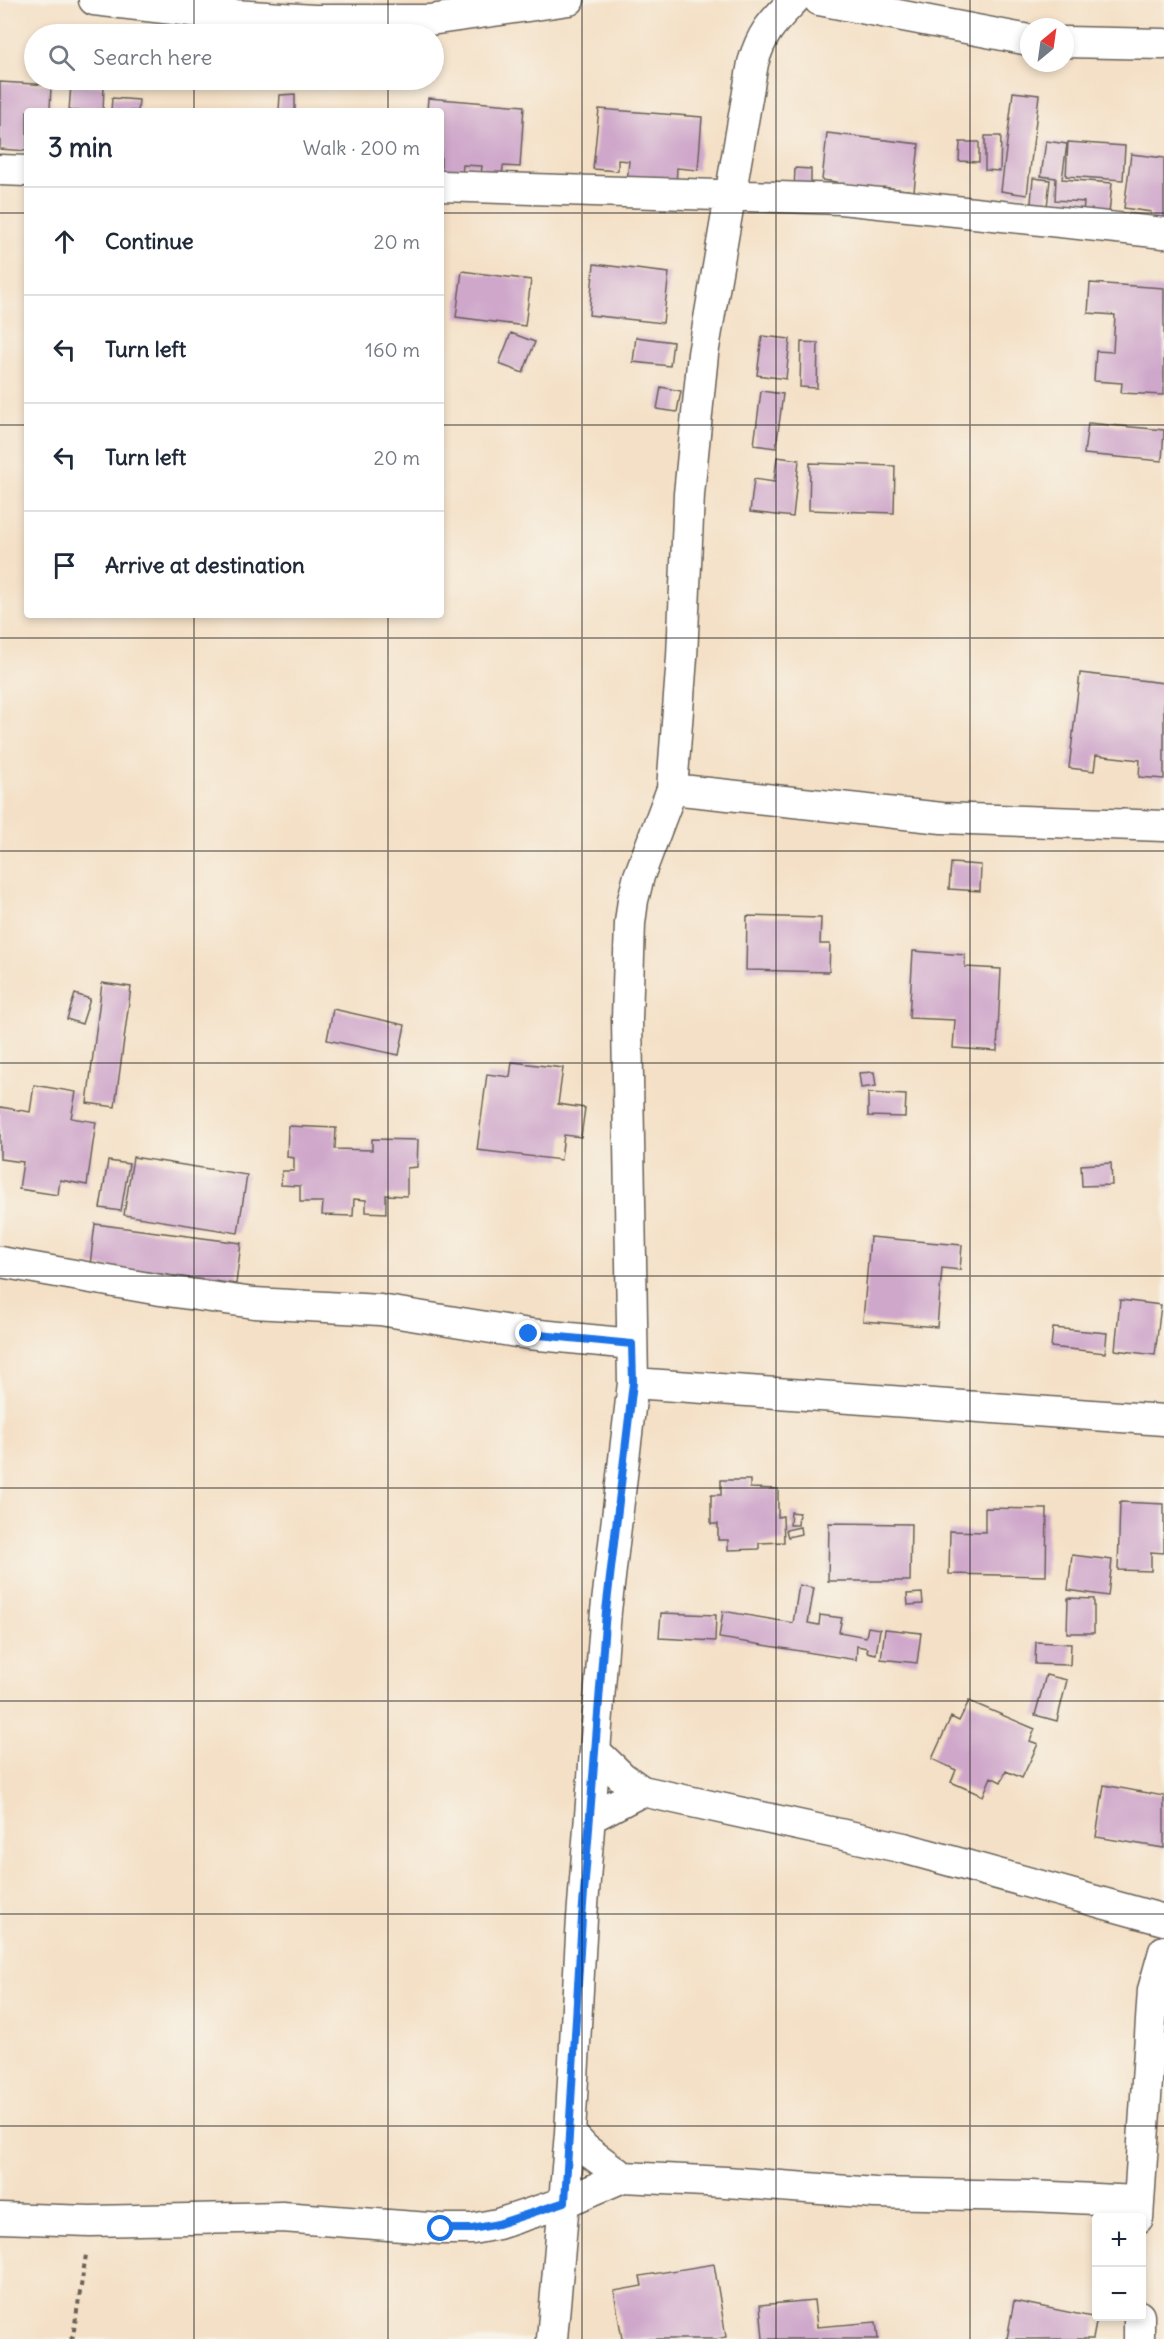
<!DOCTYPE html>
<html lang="en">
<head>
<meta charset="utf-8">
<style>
  :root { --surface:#fff; --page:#f2f2f3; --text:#1f2937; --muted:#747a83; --line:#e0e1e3 }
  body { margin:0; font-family:Delius,sans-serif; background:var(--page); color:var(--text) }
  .controls { position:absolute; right:18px; bottom:18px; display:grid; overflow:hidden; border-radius:6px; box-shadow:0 3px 9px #0003 }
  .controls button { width:54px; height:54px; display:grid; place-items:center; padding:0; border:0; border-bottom:2px solid var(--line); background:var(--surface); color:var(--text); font:30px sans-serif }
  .compass { position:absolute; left:1020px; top:18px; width:54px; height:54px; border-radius:50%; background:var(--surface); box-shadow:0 3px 9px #0003; rotate:29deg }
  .stop { position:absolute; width:18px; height:18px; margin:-14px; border:4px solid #1a73e8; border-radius:50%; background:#fff }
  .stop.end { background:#1a73e8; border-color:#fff; box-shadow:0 2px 6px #0008 }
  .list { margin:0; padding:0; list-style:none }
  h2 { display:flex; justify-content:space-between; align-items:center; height:78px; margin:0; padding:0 24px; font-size:26px }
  h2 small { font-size:20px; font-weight:400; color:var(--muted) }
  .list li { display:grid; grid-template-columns:39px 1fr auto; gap:18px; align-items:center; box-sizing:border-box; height:108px; padding:0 24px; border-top:2px solid var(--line) }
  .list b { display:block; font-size:22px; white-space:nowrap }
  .list em { font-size:20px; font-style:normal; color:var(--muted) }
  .icon { flex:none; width:33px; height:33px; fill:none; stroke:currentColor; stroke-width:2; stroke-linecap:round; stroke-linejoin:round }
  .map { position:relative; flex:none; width:1164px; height:2339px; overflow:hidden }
  .search { position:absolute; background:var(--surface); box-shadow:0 3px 9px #0003; left:24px; top:24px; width:420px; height:66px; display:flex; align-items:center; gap:15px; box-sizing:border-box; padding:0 21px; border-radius:33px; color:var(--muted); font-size:22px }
  .panel { position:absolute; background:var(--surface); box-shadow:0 3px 9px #0003; left:24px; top:108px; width:420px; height:510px; border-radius:6px }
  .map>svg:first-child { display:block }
  .building { fill:#cfa7cb }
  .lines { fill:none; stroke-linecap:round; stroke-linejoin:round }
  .minor-casing { stroke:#686158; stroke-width:33 }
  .path { stroke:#686158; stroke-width:4; stroke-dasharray:4.5 4.5; stroke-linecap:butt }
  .minor { stroke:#fff; stroke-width:30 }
  .route { stroke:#1a73e8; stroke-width:8 }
  .grid { fill:none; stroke:#1c1c1c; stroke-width:1.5; stroke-opacity:0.55 }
</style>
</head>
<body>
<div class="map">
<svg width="1164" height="2339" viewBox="0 0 1164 2339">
  <rect width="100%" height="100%" fill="#f7f3e8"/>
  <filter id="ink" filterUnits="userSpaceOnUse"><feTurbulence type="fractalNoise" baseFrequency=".0167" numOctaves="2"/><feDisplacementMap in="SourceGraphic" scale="12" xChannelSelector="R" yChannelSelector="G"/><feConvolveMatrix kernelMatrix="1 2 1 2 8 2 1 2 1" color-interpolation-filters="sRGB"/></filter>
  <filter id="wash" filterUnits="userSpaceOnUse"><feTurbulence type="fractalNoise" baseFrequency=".008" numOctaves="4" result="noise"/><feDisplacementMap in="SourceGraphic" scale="24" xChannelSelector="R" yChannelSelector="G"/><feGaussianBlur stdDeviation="1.35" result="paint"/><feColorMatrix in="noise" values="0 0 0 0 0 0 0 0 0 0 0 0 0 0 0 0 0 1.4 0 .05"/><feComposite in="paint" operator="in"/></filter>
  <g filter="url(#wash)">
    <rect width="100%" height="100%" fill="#f4e0c6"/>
    <g id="blocks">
      <path class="building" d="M0,82L51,85L50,111H27V151L0,149Z
        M71,84L104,86L103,111H69Z
        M1013,92L1039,95L1027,195L1001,191Z
        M295,94V111H279L280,95Z
        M112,98L139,100L138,111H111Z
        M428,98L524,106L520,167L503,166L502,177L481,176L482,166L463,165L462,175L441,174V111H427Z
        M599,109L702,117L698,170L677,168L676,186L627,182L629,161L618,160V171L593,169Z
        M827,133L919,144L914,191L883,187L881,200L835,195L837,182L822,180Z
        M985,136H1001L1000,171L985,170Z
        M1046,141L1067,144L1062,179L1112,183L1109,214L1083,212L1084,202L1055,200L1056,178L1041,176Z
        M960,142H979V162L959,161Z
        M1068,142L1125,146L1123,180L1066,176Z
        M1131,154L1164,158V227L1149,225L1151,212L1124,208Z
        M795,168L811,169V191H794Z
        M1033,178L1050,180L1046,216L1030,215Z
        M594,264L669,273L663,323L589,315Z
        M462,271L531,280L525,326L456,317Z
        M1090,283L1164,288V395L1121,393L1122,383L1094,381L1096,351L1113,352L1115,315L1088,313Z
        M511,333L535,342L523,373L499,364Z
        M762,336L790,339L786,379L757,375Z
        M636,337L673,342L670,366L633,362Z
        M801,342L818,343L817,388L800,387Z
        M661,387L681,391L677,412L657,409Z
        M761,391L783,394L776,448L754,445Z
        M1088,423L1164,430L1162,461L1084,454Z
        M777,457L799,460L793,517L750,512L754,479L774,482Z
        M810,463L895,466L894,513L809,510Z
        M1080,673L1164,683V779L1139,777L1140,760L1096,755L1094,771L1069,768Z
        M951,863L981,865L980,891L949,889Z
        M747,916L821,918L820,944H830L829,972L746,970Z
        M913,951L965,955V967L1001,969L997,1051L953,1048L955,1020L909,1018Z
        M102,983L131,987L115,1107L87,1103Z
        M75,994L90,999L82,1024L67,1019Z
        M333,1009L405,1025L399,1055L327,1040Z
        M512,1062L563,1068L558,1104L585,1108L581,1137L564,1135L561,1160L477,1150L487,1074L510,1077Z
        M874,1072L876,1086L861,1088L859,1073Z
        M34,1085L76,1092L71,1118L96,1122L87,1185L60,1180L58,1195L19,1189L23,1162L0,1159V1107L30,1112Z
        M868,1093L906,1095L905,1117L868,1116Z
        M288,1126L336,1128L335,1149L372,1150V1139L418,1140L417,1167L407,1168V1196L386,1195V1213L366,1212V1200L354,1199L353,1216L322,1215L323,1202H300V1186L281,1185L282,1171H294V1158L287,1157Z
        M133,1157L247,1175L238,1233L124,1215Z
        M108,1161L129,1164L121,1211L100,1208Z
        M1111,1163L1112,1185L1082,1186L1081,1165Z
        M95,1224L241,1243L236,1284L90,1265Z
        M870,1237L962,1245L960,1270L942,1268L937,1327L863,1321Z
        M1120,1300L1161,1305L1155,1355L1115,1350Z
        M1053,1328L1107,1333L1105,1353L1051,1347Z
        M721,1480H750V1488L778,1489V1517L783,1516L784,1542L759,1543V1549L728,1550V1540H718V1524H711V1495H721Z
        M1120,1502L1164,1504V1553L1151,1552V1571L1118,1570Z
        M985,1508L1047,1509L1046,1576L949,1574L950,1531L985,1532Z
        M791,1512L799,1513L798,1525H790Z
        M829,1523L911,1524L910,1581H828Z
        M800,1527L801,1534L788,1537L786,1530Z
        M1072,1555L1112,1560L1108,1596L1068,1590Z
        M799,1585L814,1588L808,1623L819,1625L820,1615L842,1618L839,1632L866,1637L868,1627L880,1629L876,1654L867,1652L868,1648L857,1646L856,1660L719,1638L723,1611L793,1623Z
        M922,1593L923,1604L908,1605L907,1594Z
        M1068,1598L1094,1599V1633H1067Z
        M661,1613L716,1615L715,1641L659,1638Z
        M885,1629L921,1633L917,1663L881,1659Z
        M1036,1642L1071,1644L1070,1665L1035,1664Z
        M1046,1675L1067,1680L1057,1721L1035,1715Z
        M969,1701L1035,1729L1030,1741L1038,1744L1022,1778L1006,1771L1001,1782L991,1777L983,1796L951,1782L956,1770L932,1759L951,1717L959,1721Z
        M1104,1785L1164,1796V1848L1096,1837Z
        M714,2264L726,2337L716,2339H622L614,2291L642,2286L640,2276Z
        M814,2300L817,2327L876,2322L878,2339H763L760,2305Z
        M1014,2301L1097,2318L1093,2339H1007Z"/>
    </g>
  </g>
  <g filter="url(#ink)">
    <use href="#blocks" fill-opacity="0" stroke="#686158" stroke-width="1.5"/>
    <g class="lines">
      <defs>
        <path id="minor" d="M94,0L217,14L314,20H430L569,0
          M819,0L1029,40
          M1065,42L1164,44
          M0,170L27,171
          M441,186L841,199L1164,233
          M672,789L942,818L1164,826
          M0,1262L160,1290L254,1303L380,1310L529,1334L632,1344
          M633,1383L1164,1420
          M596,1752L622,1777L642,1791L904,1848L1164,1920
          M590,1818L642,1791
          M570,2133L585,2149L623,2177
          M0,2218L90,2221L282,2217L442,2229H472L498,2224L565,2202L623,2177L726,2182L875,2193L1031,2196L1138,2201
          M1138,2218L1153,1990L1164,1951
          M1139,2316V2339
          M552,2339L570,2133L582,1918L606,1611L633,1383L627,1019L630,923L633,900L639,876L672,789L682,657L689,494L703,354L753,63C762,32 772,23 794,0"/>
      </defs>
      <use href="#minor" class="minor-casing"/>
      <path class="path" d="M70,2339L73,2336L86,2255"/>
      <use href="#minor" class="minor"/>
    </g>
  </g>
  <g class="lines" filter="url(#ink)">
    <path class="route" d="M441,2229H472L498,2224L565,2202L582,1918L606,1611L633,1383L632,1344L529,1334"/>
  </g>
  <path class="grid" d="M194,0V34M388,0V34M582,0V2339M776,0V2339M970,0V2339M194,80V111M388,80V111M0,213H27M441,213H1164M0,425H27M441,425H1164M194,615V2339M388,615V2339M0,638H1164M0,851H1164M0,1063H1164M0,1276H1164M0,1488H1164M0,1701H1164M0,1914H1164M0,2126H1164"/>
</svg>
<div class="controls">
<button>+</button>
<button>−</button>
</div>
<svg class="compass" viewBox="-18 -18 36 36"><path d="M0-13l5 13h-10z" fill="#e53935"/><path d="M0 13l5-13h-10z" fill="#747a83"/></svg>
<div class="stop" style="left:441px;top:2229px"></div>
<div class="stop end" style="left:529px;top:1334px"></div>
<div class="search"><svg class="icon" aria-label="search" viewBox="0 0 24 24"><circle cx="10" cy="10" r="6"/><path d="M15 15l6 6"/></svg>Search here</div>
<section class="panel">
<h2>3 min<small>Walk · 200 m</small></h2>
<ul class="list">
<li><svg class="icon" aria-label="ahead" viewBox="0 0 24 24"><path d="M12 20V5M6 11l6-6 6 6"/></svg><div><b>Continue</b></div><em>20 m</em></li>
<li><svg class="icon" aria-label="left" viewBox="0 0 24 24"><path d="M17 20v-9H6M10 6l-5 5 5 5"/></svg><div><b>Turn left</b></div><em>160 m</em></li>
<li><svg class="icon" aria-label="left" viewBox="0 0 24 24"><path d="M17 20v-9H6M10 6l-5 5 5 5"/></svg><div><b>Turn left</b></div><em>20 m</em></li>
<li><svg class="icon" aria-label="arrive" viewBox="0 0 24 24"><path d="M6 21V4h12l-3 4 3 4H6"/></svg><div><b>Arrive at destination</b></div></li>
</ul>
</section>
</div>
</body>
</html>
